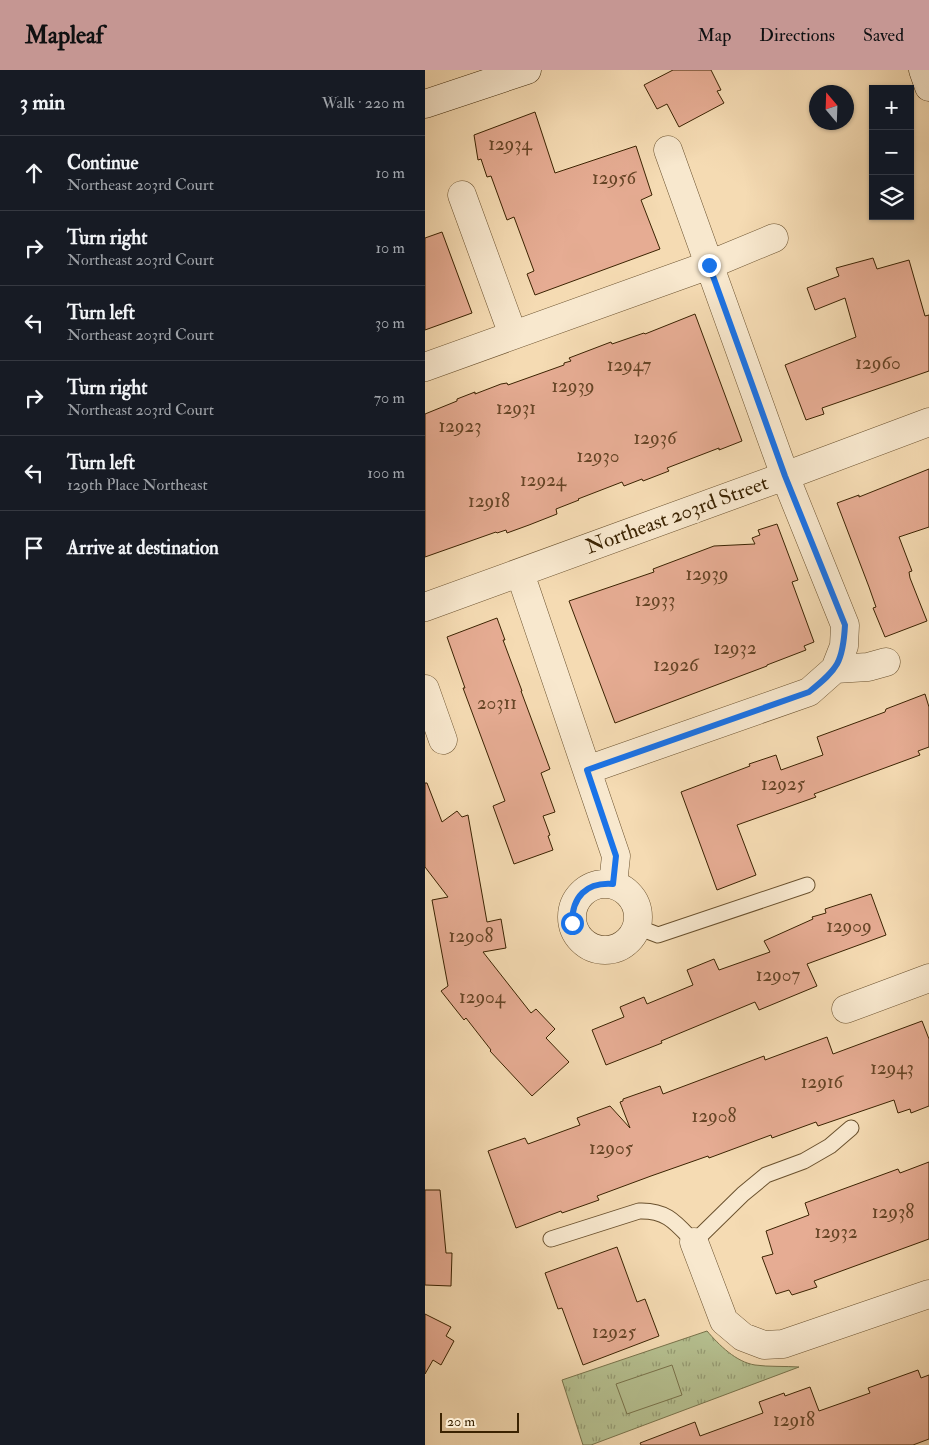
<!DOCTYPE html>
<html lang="en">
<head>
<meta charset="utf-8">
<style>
  :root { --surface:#171b24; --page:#242831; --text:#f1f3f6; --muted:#9ea1a6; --line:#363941; --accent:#c59692 }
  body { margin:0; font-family:"IM FELL Double Pica",serif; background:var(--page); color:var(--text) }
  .controls { position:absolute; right:15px; top:15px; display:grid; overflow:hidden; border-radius:0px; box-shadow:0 1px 4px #0004 }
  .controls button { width:45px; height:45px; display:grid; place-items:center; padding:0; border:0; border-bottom:1px solid var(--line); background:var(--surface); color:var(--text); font:25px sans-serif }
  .compass { position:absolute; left:384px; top:15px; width:45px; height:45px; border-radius:50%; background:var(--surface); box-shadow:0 1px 4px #0004; rotate:341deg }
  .scale { position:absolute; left:15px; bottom:12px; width:79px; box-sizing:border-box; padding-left:5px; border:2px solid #3b2302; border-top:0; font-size:14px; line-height:18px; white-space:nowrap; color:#3b2302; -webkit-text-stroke:4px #f8e8ce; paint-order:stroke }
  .stop { position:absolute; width:15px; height:15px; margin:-11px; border:4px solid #1a73e8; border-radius:50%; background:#fff }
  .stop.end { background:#1a73e8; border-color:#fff; box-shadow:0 1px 5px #0008 }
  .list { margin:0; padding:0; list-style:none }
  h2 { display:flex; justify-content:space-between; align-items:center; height:65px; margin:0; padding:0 20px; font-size:21px }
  h2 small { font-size:16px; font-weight:400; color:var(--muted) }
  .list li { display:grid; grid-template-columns:32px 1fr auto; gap:15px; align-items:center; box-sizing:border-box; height:75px; padding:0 20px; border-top:1px solid var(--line) }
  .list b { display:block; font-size:19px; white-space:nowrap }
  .list p { margin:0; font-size:16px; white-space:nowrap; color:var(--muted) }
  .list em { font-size:16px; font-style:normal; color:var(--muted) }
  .icon { flex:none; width:28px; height:28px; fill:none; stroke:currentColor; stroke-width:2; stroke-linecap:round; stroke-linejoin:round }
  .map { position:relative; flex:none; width:504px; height:1375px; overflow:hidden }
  header { display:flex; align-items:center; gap:30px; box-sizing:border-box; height:70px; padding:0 25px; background:var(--accent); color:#111 }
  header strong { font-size:24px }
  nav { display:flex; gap:28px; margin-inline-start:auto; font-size:18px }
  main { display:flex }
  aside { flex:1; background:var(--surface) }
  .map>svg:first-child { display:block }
  .grass { fill:url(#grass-tufts); stroke:#78724a }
  .garden { fill:#b6c191; stroke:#78724a }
  .building { fill:#e6ac93; stroke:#3b2302 }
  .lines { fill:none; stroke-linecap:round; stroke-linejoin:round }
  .lane-casing { stroke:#6a512e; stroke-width:17 }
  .street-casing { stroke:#6a512e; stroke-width:29 }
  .secondary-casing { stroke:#3b2302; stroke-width:29 }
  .lane { stroke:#f8e8ce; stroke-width:15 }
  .street { stroke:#f8e8ce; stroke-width:28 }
  .secondary { stroke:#f8e8ce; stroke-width:28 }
  .route { stroke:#1a73e8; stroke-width:6 }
  .labels { text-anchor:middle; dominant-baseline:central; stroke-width:5; stroke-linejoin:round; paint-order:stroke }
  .number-label { font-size:19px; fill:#664526 }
  .street-label { font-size:21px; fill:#3b2302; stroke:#f8e8ce }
</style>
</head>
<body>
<header>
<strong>Mapleaf</strong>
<nav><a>Map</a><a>Directions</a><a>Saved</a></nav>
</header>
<main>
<aside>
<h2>3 min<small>Walk · 220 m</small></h2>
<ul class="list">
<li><svg class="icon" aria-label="ahead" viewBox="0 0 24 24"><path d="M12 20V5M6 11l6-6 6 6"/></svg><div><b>Continue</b><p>Northeast 203rd Court</p></div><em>10 m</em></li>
<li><svg class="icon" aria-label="right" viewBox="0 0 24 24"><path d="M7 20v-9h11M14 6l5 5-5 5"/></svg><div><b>Turn right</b><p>Northeast 203rd Court</p></div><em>10 m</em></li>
<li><svg class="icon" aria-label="left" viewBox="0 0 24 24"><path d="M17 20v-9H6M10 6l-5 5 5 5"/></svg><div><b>Turn left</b><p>Northeast 203rd Court</p></div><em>30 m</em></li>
<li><svg class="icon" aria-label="right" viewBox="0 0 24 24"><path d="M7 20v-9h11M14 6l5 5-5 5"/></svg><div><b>Turn right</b><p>Northeast 203rd Court</p></div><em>70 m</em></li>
<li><svg class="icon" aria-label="left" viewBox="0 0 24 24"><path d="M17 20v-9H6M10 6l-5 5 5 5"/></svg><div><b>Turn left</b><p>129th Place Northeast</p></div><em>100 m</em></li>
<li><svg class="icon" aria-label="arrive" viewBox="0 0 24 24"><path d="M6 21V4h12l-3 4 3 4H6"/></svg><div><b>Arrive at destination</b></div></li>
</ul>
</aside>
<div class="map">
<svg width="504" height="1375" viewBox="0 0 504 1375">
  <defs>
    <pattern id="grass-tufts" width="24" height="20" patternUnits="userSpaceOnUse" patternTransform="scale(1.25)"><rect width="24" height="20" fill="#b6c191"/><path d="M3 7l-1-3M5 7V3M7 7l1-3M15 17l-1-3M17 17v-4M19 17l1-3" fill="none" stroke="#959c74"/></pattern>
  </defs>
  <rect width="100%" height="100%" fill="#f5dbb3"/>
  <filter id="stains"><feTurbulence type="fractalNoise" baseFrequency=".004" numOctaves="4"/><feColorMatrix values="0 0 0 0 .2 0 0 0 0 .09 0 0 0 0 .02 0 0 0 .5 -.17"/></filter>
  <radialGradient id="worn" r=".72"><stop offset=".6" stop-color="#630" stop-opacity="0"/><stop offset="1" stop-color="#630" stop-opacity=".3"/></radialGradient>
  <path class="grass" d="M282,1261C294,1275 311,1292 330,1295C344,1297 360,1296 374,1297L166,1375H158L137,1310Z"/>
  <path class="garden" d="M247,1295L257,1325L202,1344L191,1314Z"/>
  <path class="building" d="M248,0H286L296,20L292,21L299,33L254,57L242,34L232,39L219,15Z
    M110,42L130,103L211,76L227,125L216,130L235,179L110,225L102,204L109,201L89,147L82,150L66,106L62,107L56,89L53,90L49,65Z
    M17,162L47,243L0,260V168Z
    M448,188L452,199L484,190L500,246L504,245V301L397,338L399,344L381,350L360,295L431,267L420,228L390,240L382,218L414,206L411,198Z
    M270,244L317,371L294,380V378L242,398L244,401L218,411L217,409L199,416L197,412L153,429L154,430L131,439L132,444L104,455L82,463L81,460L72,463L71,462L0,487V344L32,331V329L50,322V324L76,314L82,313L83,315L139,295V293L146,291L144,288L186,272L187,274L219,263L220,264Z
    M504,399V457L474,467L487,501L484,502L485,508L502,551L460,567L448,538L451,537L444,517L412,433L434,425V427Z
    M352,454L373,510L367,512L389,572L379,576L381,580L342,595V596L190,653L144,531L229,502L228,499L289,476L330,474L327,468L335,465L333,460Z
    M72,548L80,570H78L97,621H96L125,699L116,703L130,742L118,746L125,765L123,766L128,780L89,794L68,736L80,731L38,618H40L22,567Z
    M500,624L504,637V677L493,681L495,685L389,724L391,727L312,755L331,805L292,820L256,722L325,696L324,694L351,685L356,700L398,685L392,667L460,642L461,639Z
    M0,713H2L17,752L32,741L37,747L43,745L62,852L76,849L81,878L58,882L106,943L111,939L130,959L121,968L144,992L107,1026L65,981L66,980L41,948L39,950L16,921L23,916L7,830L23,827L0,797Z
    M446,824L461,865L382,894L392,916L334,940L330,932L236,971L237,973L181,995L167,960L199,947L195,937L219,927L222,934L268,915L262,900L289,889L294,900L345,882L339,871L388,849L387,847L401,843L400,839Z
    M497,951L504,969V1036L486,1043L485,1039L473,1043L469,1030L393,1056L391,1052L347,1068L346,1065L284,1088L283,1086L226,1106L172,1126L174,1130L137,1143L136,1141L91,1158L63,1081L100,1068L103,1074L155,1055L152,1048L185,1036L205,1058L195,1032L198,1031V1029L235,1016L238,1024L339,986L340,990L402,967L408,984Z
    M504,1092V1169L389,1211L392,1217L367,1225L364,1220L351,1224L337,1187L348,1184L341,1161L384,1145L380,1133L473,1099L475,1103Z
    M0,1120H15L21,1183H27L26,1216L0,1215Z
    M192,1177L212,1232L220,1229L234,1266L158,1295L137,1238L133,1239L120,1203Z
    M0,1244L26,1257L21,1266L29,1271L16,1295L8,1290L0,1304Z
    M493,1300L496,1308L504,1305V1369L488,1375H216L215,1373L270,1352L275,1366L338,1343L334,1332L359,1323L360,1326L385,1317L394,1341L445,1323L443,1318Z"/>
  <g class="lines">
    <defs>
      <path id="lane" d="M212,857L233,865L382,815
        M126,1169L214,1141C242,1140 251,1153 269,1172L318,1124L341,1105L379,1091L405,1076L426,1058"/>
      <path id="street" d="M243,80L360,406L420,555L419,576L410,599
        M37,125L88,265
        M0,297L284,195L349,168
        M95,503L191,786L188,814
        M0,537L360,406L504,352
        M0,619L18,670
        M162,700L384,622L410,599L443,597L461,592
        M147 847a33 33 0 1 1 66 0a33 33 0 1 1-66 0Z
        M421,939L504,908
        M269,1172L299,1251L318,1267L339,1275L358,1274L504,1224"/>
      <path id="secondary" d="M498,0L504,17
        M0,34L102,0"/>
    </defs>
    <use href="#lane" class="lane-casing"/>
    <use href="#street" class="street-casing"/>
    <use href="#secondary" class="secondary-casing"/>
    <use href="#lane" class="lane"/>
    <use href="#street" class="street"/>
    <use href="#secondary" class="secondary"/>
  </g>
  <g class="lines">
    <path class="route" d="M147,853C147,827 161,812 188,814L191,786L162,700L384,622C413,599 418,592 420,555L360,406L284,195"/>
  </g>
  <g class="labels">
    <g class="number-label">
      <text x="85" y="74">12934</text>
      <text x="189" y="108">12956</text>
      <text x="453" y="293">12960</text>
      <text x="204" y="295">12947</text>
      <text x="148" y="316">12939</text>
      <text x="91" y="338">12931</text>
      <text x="35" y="356">12923</text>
      <text x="230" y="368">12936</text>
      <text x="173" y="386">12930</text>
      <text x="118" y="410">12924</text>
      <text x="64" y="431">12918</text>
      <text x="282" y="504">12939</text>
      <text x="230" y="530">12933</text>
      <text x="310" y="578">12932</text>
      <text x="251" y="595">12926</text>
      <text x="72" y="633">20311</text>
      <text x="358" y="714">12925</text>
      <text x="424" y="856">12909</text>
      <text x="46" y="866">12908</text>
      <text x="353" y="905">12907</text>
      <text x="57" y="927">12904</text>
      <text x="467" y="998">12943</text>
      <text x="397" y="1012">12916</text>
      <text x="289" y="1046">12908</text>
      <text x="186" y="1078">12905</text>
      <text x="468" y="1142">12938</text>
      <text x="411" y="1162">12932</text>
      <text x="189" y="1262">12925</text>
      <text x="369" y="1350">12918</text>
    </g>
    <g class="street-label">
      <text transform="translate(252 445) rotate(-20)">Northeast 203rd Street</text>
    </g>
  </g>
  <rect width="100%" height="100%" filter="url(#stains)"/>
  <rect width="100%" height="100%" fill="url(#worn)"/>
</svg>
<div class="controls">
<button>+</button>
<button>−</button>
<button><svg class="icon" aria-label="layers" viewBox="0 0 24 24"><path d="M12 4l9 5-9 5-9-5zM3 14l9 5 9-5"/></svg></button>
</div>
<svg class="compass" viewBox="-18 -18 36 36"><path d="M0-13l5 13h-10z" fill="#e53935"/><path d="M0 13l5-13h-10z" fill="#9ea1a6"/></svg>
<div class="scale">20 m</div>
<div class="stop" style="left:147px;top:853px"></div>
<div class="stop end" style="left:284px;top:195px"></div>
</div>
</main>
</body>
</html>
